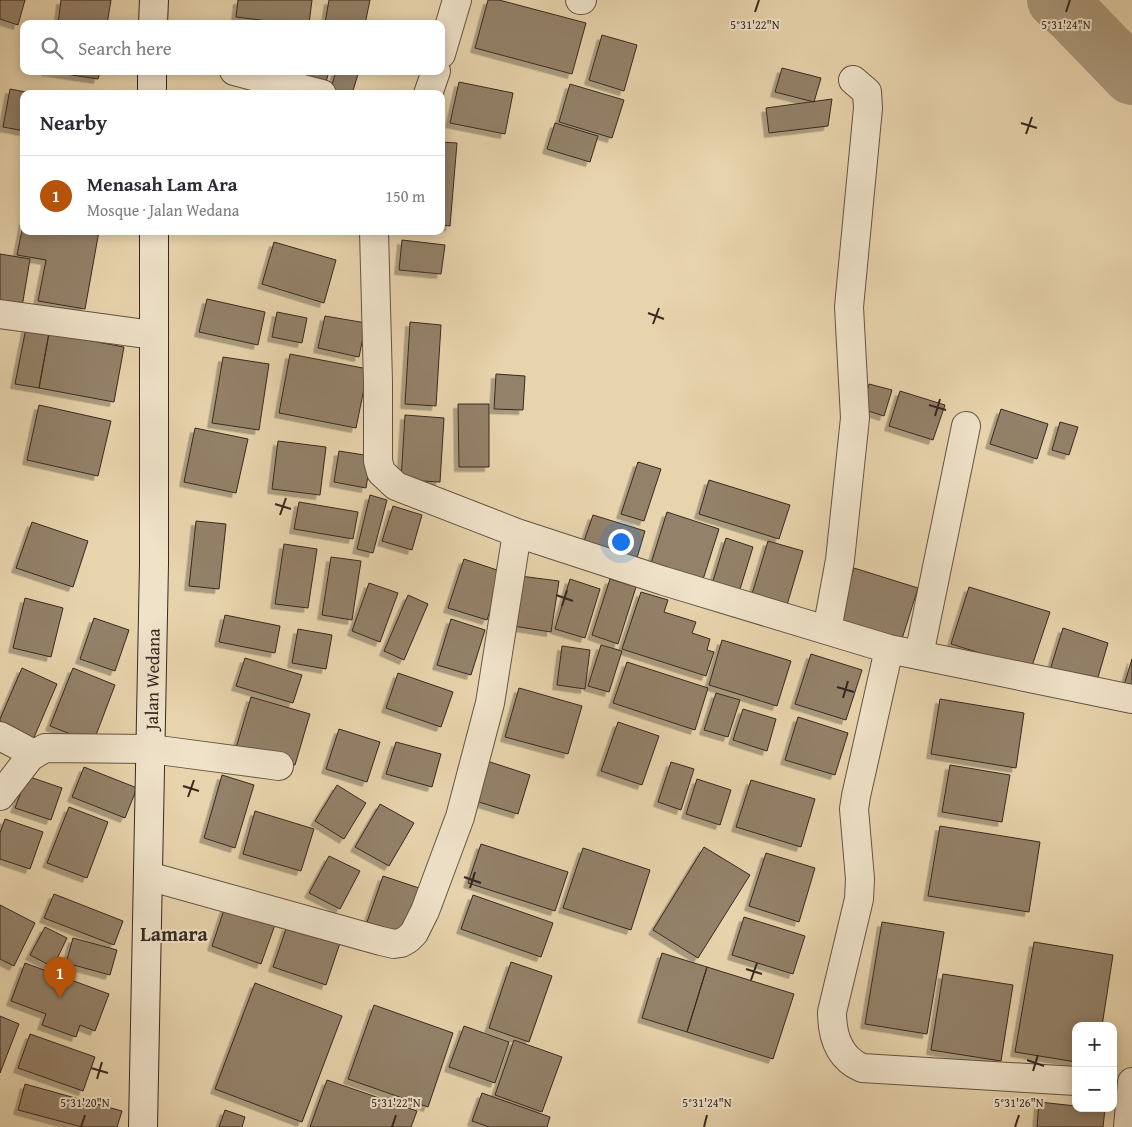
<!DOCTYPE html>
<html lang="en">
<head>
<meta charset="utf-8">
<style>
  :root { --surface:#fff; --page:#f7f7f7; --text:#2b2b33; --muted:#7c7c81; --line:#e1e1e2; --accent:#b45309 }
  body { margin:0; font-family:"Gentium Book Plus",serif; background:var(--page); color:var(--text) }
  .controls { position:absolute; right:15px; bottom:15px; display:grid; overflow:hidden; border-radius:10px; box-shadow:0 2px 12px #0003 }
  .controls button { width:45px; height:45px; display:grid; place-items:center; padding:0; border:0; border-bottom:1px solid var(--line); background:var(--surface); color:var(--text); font:25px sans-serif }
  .you { position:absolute; left:620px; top:541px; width:18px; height:18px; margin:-12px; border:4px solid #fff; border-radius:50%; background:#1a73e8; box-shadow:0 0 0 8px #1a73e833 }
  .badge { display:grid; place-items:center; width:32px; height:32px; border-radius:50%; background:var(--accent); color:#fff; font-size:16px; font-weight:700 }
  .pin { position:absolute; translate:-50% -41px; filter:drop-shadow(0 1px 2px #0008) }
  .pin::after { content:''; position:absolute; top:26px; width:18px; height:15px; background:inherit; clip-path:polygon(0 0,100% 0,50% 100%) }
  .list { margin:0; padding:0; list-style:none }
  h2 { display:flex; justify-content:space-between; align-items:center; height:65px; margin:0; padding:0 20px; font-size:21px }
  h2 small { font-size:16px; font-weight:400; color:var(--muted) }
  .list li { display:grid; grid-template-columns:32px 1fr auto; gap:15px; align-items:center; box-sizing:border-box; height:80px; padding:0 20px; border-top:1px solid var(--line) }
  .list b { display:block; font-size:19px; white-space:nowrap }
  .list p { margin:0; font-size:16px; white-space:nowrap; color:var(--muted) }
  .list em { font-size:16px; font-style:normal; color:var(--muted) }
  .icon { flex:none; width:28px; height:28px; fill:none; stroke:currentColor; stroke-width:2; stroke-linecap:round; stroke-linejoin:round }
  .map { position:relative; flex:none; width:1132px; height:1127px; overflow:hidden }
  .search { position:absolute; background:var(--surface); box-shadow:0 2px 12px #0003; left:20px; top:20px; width:425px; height:55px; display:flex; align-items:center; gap:12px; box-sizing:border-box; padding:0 18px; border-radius:10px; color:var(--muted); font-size:19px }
  .panel { position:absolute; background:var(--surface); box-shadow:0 2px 12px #0003; left:20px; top:90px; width:425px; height:145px; border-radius:10px }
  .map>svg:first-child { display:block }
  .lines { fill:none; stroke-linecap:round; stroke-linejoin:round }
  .river { stroke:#ab997c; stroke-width:58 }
  .building { fill:#938169; stroke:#372920; filter:url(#shadow) }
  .street-casing { stroke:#635443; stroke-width:30 }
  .secondary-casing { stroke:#372920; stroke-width:30 }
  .street { stroke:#efe2c9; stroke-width:28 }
  .secondary { stroke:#efe2c9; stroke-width:28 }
  .ticks { fill:none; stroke:#372920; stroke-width:2 }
  .labels { text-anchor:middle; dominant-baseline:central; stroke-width:4; stroke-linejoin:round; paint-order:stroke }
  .street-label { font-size:18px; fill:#372920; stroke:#efe2c9 }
  .quarter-label { font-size:20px; font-weight:bold; fill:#372920; stroke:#efe2c9 }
  .ticks-label { font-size:12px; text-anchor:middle; fill:#372920; stroke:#efe2c9; stroke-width:4; stroke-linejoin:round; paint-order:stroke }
</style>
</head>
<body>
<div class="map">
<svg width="1132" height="1127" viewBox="0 0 1132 1127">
  <defs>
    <filter id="shadow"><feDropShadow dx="-4.5" dy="4.5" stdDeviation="0" flood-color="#0004"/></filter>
  </defs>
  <rect width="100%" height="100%" fill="#e7d3ac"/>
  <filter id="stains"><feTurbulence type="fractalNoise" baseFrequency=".004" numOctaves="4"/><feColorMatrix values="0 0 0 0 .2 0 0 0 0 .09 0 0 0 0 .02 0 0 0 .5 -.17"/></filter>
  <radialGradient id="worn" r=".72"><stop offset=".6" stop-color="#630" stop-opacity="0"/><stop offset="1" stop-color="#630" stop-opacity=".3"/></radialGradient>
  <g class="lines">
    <path class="river" d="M1056,0L1075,17L1132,76"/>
  </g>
  <path class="building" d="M0,0H25L18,25L0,19Z
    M61,0H111L107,24H58Z
    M238,0H312L309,24H292L236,17Z
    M329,0H370L365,24L325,23Z
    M488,0H499L586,23L572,74L475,48Z
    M602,35L637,45L624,91L589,80Z
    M782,68L821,78L814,102L775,92Z
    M46,71H100L98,79Z
    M255,71H329L324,90Z
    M336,71H359L352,94H337L330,92Z
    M459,82L513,93L505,134L450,123Z
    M570,84L624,100L612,138L559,122Z
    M10,89L36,94H24V131L3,127Z
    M832,99L828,126L769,133L766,108Z
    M555,123L598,136L590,162L547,149Z
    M441,142L457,143L450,226L441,225Z
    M24,220V231H99L85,309L38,301L46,260L17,255Z
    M402,240L445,245L441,274L399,270Z
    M274,242L336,260L324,303L262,284Z
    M0,254L30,259L21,313L0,309Z
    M207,299L265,312L258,345L199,332Z
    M277,312L307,318L302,343L272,337Z
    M325,316L366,323L359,357L318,348Z
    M410,322L441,325L436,406L405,404Z
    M26,328L49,333L39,388L15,384Z
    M49,333L124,347L114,402L39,388Z
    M290,354L368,369L356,428L279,413Z
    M223,357L269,364L259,430L212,423Z
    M496,374L525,376L523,410L494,409Z
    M869,384L892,390L884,416L862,409Z
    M900,391L945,405L933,440L889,426Z
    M458,404H489V467H459Z
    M39,405L111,421L98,476L27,460Z
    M1001,409L1048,424L1037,459L990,444Z
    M405,415L444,418L440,482L401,480Z
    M1060,422L1078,427L1069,455L1052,450Z
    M195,428L248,439L236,493L184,482Z
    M278,441L326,447L320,495L272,489Z
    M339,451L371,456L366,488L334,482Z
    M638,462L661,469L644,521L621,514Z
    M709,480L790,505L779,539L699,514Z
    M370,495L387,500L373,553L357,549Z
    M299,502L358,512L353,539L294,529Z
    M393,506L422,515L412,550L382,541Z
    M667,512L719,529L700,589L648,573Z
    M593,515L645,531L636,561L583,544Z
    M196,521L226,524L219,589L189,586Z
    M32,522L88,541L73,587L16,568Z
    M726,538L753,547L737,599L710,591Z
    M768,541L803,551L784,615L749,604Z
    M284,544L317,549L308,608L275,604Z
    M331,557L361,561L352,620L322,615Z
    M464,559L503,572L487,620L448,608Z
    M854,568L918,588L901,642L838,623Z
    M520,576L559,581L551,632L513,626Z
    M570,579L600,589L585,638L555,629Z
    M610,579L636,587L618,644L592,635Z
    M369,583L398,593L380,642L352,631Z
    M969,587L1050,612L1031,669L951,644Z
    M641,592L668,600L664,612L696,622L692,633L710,639L707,650L714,652L706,676L622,649Z
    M408,595L428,604L404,660L384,651Z
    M25,598L63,608L51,657L13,648Z
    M225,615L280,626L275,653L219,642Z
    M94,618L129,630L115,671L80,659Z
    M451,619L485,630L471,675L437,665Z
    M1063,628L1108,643L1096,684L1050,670Z
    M298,629L332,635L326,669L292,663Z
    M722,640L791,661L777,706L709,685Z
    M601,645L622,651L609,692L588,686Z
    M562,646L590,650L585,689L557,685Z
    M811,654L862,670L846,720L795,704Z
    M245,658L302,675L293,703L236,686Z
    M1132,659V688L1124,685Z
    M627,662L708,688L695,730L613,703Z
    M22,668L57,684L32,742L0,728V719Z
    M73,668L115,685L93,743L50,726Z
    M398,673L453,692L441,727L386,708Z
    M519,688L582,706L568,754L505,737Z
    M716,693L740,700L728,737L704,730Z
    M251,697L310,714L295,765L236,748Z
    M940,699L1024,713L1016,768L931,754Z
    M743,709L776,719L767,751L733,740Z
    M798,717L848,733L835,775L785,760Z
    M618,722L659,736L642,785L601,771Z
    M339,729L380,742L367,782L326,769Z
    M396,742L441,754L432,787L386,774Z
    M484,760L530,775L518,814L472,800Z
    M671,762L694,769L681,810L658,802Z
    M950,765L1010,775L1002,822L942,812Z
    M84,767L137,788L125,818L72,797Z
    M222,775L254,785L235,848L204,838Z
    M27,776L62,788L51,820L15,808Z
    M697,779L731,790L720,825L686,814Z
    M751,780L815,799L801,847L736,827Z
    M337,785L366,803L344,839L315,821Z
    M380,804L414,823L389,866L355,847Z
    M69,807L108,822L87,878L47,863Z
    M255,811L314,829L301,871L243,854Z
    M5,819L43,832L30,869L0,859V833Z
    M940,826L1040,842L1029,912L928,896Z
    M481,844L568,872L555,911L468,883Z
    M704,847L750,875L698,958L653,930Z
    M583,848L650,870L631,930L563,908Z
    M766,853L815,868L799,922L749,906Z
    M329,856L360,871L340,909L309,893Z
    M383,876L419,888L403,934L367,922Z
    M54,894L123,921L114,945L44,918Z
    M473,895L553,923L541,957L461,929Z
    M226,904L276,922L261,964L212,946Z
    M0,905L35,923L14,966L0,959Z
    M744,917L805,936L793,974L732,955Z
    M882,922L944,932L927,1034L865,1024Z
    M287,926L340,943L326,985L273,967Z
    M45,927L67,938L53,967L30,955Z
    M73,938L117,950L110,975L66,963Z
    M1034,942L1113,955L1102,1026H1076V1062L1015,1052Z
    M662,953L707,967L687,1032L642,1018Z
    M511,962L552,976L529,1042L489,1028Z
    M25,963L109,994L95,1031L80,1025L76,1037L42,1025L46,1014L11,1001Z
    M707,967L794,994L773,1059L687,1032Z
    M943,974L1013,985L1001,1061L931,1050Z
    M255,983L342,1016L302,1122L215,1089Z
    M374,1005L453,1033L428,1107L348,1079Z
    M0,1016L19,1024L0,1073Z
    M464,1026L509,1042L495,1083L449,1067Z
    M30,1034L95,1057L83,1091L18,1068Z
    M514,1040L562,1057L542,1112L495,1095Z
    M327,1080L417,1111L411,1127H310Z
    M25,1084L122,1111L117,1127H82L18,1110Z
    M482,1093L550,1117L547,1127H489L472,1121Z
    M1039,1102L1076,1106V1108L1105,1109L1103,1127H1037Z
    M225,1110L245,1117L242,1127H219Z"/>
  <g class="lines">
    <defs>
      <path id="street" d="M580,0H582
        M441,54L457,0
        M234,71L322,94
        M428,94L436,71
        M374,231L378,382V461L381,472L396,486L517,533L664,581L889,649L1132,699
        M0,314L153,335
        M827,630L840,560L855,418L849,307L868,108L867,92L853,80
        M889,649L856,796L854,809L860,879L859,899L832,1012C832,1036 839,1058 862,1068L1076,1081
        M919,655L966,426
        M0,736L34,754
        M0,796L30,757L45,748L151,749L279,766
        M148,876L381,941L394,944L401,943L408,939L414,933L425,911L460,817L490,703L517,533
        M1128,1127L1132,1082"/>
      <g id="secondary">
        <path d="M153,24L154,0"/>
        <path d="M152,71V94"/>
        <path id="s1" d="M143,1127L154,564V231"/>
      </g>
    </defs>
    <use href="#street" class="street-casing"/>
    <use href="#secondary" class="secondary-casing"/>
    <use href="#street" class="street"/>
    <use href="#secondary" class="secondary"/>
  </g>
  <path class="ticks" d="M755,12L759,0M1066,12L1070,0M1021,123L1037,128M1026,134L1032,117M648,313L664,319M653,324L659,308M929,405L946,410M935,416L940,399M275,504L291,509M280,515L286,498M556,595L573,601M562,606L567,590M837,687L854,692M843,698L848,681M183,786L199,791M188,797L194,780M464,877L481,883M470,888L475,872M746,969L762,974M751,980L757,963M1027,1060L1044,1066M91,1068L108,1073M1033,1071L1038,1055M97,1079L102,1062M81,1127L85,1115M392,1127L396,1115M704,1127L707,1115M1015,1127L1019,1115"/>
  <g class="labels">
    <g class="street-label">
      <text stroke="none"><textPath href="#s1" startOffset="448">Jalan Wedana</textPath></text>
    </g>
    <g class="quarter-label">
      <text x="174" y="933">Lamara</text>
    </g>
  </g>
  <g class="ticks-label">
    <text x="755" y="29">5°31'22"N</text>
    <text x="1066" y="29">5°31'24"N</text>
    <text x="85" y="1107">5°31'20"N</text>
    <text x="707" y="1107">5°31'24"N</text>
    <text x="1019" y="1107">5°31'26"N</text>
    <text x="396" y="1107">5°31'22"N</text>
  </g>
  <rect width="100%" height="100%" filter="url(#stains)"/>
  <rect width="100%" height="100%" fill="url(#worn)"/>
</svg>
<div class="controls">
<button>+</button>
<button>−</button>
</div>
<div class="you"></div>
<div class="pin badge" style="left:60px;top:998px">1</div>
<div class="search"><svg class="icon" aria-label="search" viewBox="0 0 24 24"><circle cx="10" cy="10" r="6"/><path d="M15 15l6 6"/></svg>Search here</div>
<section class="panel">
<h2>Nearby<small></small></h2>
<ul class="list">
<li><span class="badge">1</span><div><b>Menasah Lam Ara</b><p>Mosque · Jalan Wedana</p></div><em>150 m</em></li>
</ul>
</section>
</div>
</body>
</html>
